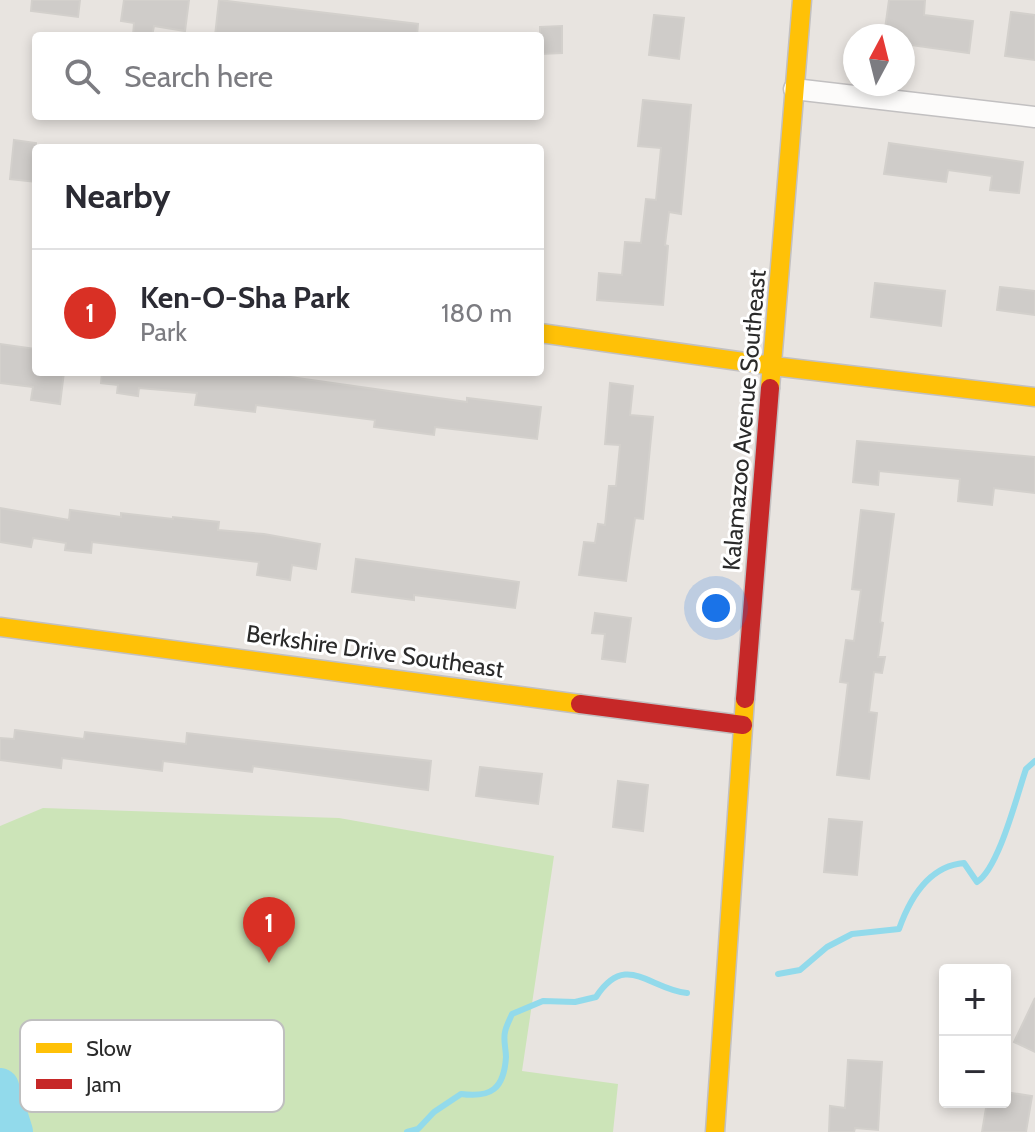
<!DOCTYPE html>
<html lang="en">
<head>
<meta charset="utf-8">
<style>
  :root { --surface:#fff; --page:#f7f7f7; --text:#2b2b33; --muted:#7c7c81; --line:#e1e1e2; --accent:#d93025 }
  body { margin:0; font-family:Cabin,sans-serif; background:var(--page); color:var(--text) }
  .controls { position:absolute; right:24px; bottom:24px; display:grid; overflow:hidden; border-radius:8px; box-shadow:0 4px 12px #0003 }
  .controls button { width:72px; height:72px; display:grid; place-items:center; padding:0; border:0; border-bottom:2px solid var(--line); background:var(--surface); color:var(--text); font:40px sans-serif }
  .compass { position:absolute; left:843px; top:24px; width:72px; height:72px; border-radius:50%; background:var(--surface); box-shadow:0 4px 12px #0003; rotate:7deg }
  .you { position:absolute; left:716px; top:608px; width:28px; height:28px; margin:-20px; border:6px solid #fff; border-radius:50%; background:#1a73e8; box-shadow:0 0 0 12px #1a73e833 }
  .badge { display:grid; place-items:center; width:52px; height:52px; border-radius:50%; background:var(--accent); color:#fff; font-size:26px; font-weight:700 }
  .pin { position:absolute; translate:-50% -66px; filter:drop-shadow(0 2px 4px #0008) }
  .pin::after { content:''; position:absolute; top:42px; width:28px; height:24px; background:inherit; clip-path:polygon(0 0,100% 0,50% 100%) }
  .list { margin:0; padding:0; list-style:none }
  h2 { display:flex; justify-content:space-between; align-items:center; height:104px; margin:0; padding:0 32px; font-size:34px }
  h2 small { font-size:26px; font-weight:400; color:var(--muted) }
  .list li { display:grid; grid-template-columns:52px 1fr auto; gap:24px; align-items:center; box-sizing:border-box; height:128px; padding:0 32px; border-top:2px solid var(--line) }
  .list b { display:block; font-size:30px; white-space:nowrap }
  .list p { margin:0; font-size:26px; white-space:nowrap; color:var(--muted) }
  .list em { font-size:26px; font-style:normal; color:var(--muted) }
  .icon { flex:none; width:44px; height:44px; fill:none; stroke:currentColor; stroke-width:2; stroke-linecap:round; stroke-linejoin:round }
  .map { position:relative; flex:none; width:1035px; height:1132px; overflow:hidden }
  .search { position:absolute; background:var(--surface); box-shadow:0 4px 12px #0003; left:32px; top:32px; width:512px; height:88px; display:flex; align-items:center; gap:20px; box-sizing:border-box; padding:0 28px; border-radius:8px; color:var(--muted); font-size:30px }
  .panel { position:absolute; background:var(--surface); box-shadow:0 4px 12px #0003; left:32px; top:144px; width:512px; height:232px; border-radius:8px }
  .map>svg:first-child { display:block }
  .green { fill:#cce4b8 }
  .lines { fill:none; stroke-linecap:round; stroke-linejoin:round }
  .stream { stroke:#92daeb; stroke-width:6 }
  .river { stroke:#92daeb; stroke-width:38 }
  .building { fill:#cfccc9; stroke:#d3d0cc; stroke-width:2 }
  .street-casing { stroke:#c2c0c1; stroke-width:23 }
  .slow-casing { stroke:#c2c0c1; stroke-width:21 }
  .jam-casing { stroke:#c2c0c1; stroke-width:21 }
  .street { stroke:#fcfbfa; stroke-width:20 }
  .slow { stroke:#ffc107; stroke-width:18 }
  .jam { stroke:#c62828; stroke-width:18 }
  .labels { text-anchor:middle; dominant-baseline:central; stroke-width:6; stroke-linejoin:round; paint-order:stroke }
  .street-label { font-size:24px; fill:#2a2a2a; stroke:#fff }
  .key { fill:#fff; stroke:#bfbfbf; stroke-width:2 }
  .key-label { font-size:22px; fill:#2a2a2a }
</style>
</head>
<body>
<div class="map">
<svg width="1035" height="1132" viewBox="0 0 1035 1132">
  <rect width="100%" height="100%" fill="#e8e4e0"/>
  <path class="green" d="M43,808L339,818L554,856L522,1071L618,1084L613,1132H0V826Z"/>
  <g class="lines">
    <path class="stream" d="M778,974L800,970L827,947L852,934L899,929C910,898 929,866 964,863L977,882C999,868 1017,795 1026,769L1035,761
      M407,1132L418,1129L434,1112L461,1094C491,1098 504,1089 506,1057C506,1049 503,1040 505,1032C506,1026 510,1019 512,1014L543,1001L575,1002L596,997C626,951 649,989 687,993"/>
    <path class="river" d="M0,1087L14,1132"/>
  </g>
  <path class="building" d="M32,0H80L78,17L31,11Z
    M124,0H189L185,31L154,26L152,36H133L134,23L121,21Z
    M219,0L418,24L417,36H215Z
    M889,0H925L924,15L973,21L969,53L903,44V36H884Z
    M1011,12L1035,15V60L1005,56Z
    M654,15L684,18L679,59L649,55Z
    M562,26V53L540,54V27Z
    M643,100L691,105L681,214L669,212L665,245L668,246L663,305L597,300L599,273L622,275L625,242L641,243L646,199L656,200L661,148L638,146Z
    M14,140L36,143V182L10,179Z
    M889,143L1023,162L1019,193L990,190L992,176L948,170L946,182L884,174Z
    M875,283L945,291L941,326L871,317Z
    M1000,287L1035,291V315L997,310Z
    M0,344L36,349V372H64L60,404L31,400L33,387L0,383Z
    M102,372H255L467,402V398L541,407L537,439L435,427L434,435L374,427L375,420L256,405L255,412L195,405L197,393L139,388L138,396L117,393L118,385L101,383Z
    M610,383L633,386L630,415L653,417L643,519L635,518L626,581L579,575L584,542L595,543L598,524L605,525L609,486H616L620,445L605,444Z
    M857,441L1035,457V493L994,488L992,505L958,501L960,479L879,471L878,485L853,482Z
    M0,508L69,520L70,510L121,517V513L173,519V517L219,522L218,530L264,534L320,544L316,569L292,565L290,580L257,575L259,562L92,542L91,553L65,550L66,543L33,538L31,547L0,542Z
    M861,510L894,514L880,622L883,623L878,657H885L882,673L874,672L869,712L877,713L869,779L837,775L848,683L840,682L846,640L854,641L861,590L852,589Z
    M356,559L519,582L515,608L414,595V600L352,592Z
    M595,613L631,618L625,662L602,659L605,634L592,633Z
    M15,730L84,739L85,732L186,744L187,733L431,761L428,790L253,766L252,772L163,761L162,771L62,758L61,768L0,760V738L14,739Z
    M480,767L542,774L538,804L476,796Z
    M618,781L648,785L643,831L613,827Z
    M829,819L862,822L857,875L824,872Z
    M1035,998V1052L1014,1042Z
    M848,1060L882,1062L878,1130L855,1128L854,1132H829L830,1106L845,1108Z
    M1005,1092L1032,1096L1026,1132H982L987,1102H1005Z"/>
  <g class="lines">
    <defs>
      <path id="street" d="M794,89L1035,117"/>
      <path id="slow" d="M540,333L773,366L1035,397
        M770,388L802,0
        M0,627L580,704
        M715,1132L745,699"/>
      <path id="jam" d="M745,699L770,388
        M580,704L743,725"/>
    </defs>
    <use href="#street" class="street-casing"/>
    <use href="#slow" class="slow-casing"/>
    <use href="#jam" class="jam-casing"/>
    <use href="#street" class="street"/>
    <use href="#slow" class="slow"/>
    <use href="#jam" class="jam"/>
  </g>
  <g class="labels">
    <g class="street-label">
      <text transform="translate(744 420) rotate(-85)">Kalamazoo Avenue Southeast</text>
      <text transform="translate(375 651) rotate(8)">Berkshire Drive Southeast</text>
    </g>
  </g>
  <rect x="20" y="1020" width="264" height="92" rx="12" class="key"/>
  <rect x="36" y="1043" width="36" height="10" fill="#ffc107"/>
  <rect x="36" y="1079" width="36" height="10" fill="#c62828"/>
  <g class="key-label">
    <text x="86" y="1056">Slow</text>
    <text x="86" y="1092">Jam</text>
  </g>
</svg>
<div class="controls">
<button>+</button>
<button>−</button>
</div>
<svg class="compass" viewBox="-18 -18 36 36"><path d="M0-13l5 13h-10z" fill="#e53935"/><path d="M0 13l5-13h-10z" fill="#7c7c81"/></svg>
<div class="you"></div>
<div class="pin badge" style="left:269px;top:963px">1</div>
<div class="search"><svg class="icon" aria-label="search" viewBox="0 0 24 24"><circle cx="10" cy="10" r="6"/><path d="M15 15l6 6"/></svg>Search here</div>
<section class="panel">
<h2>Nearby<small></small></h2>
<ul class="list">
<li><span class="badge">1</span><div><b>Ken-O-Sha Park</b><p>Park</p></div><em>180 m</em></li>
</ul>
</section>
</div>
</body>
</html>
